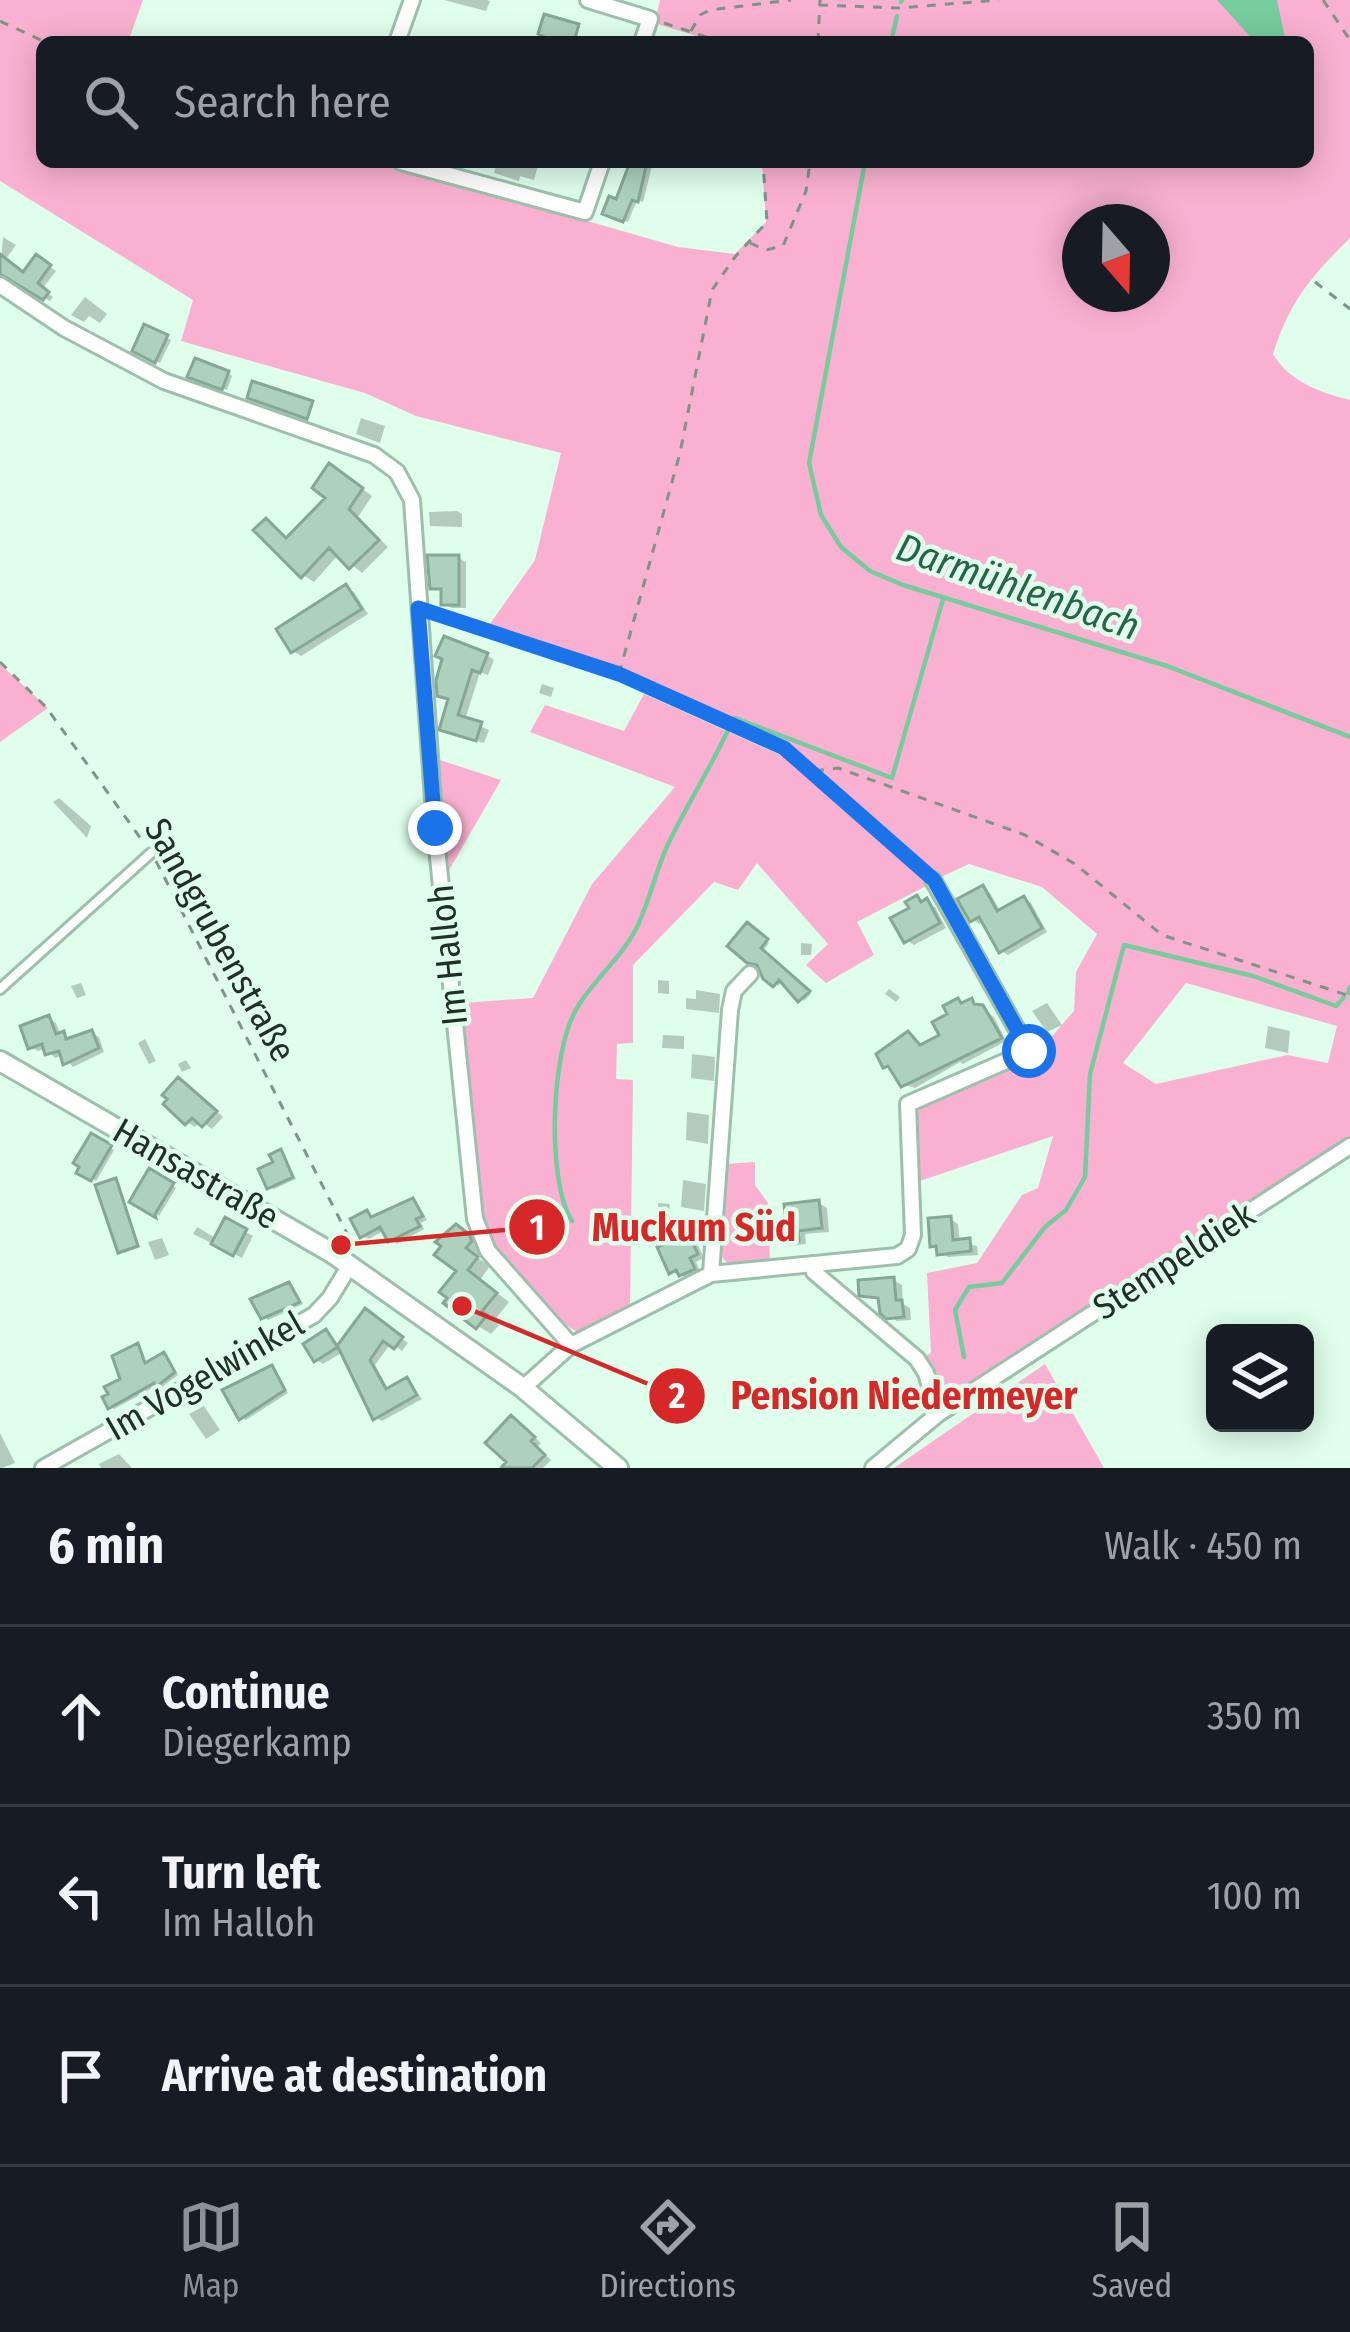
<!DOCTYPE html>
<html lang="en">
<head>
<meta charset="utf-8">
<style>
  :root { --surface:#171b24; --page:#20242c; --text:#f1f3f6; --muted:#9ea1a6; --line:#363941; --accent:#8c9099 }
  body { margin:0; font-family:"Fira Sans Condensed",sans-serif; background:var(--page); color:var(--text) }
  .controls { position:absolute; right:36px; bottom:36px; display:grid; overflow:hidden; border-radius:18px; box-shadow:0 6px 30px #0003 }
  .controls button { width:108px; height:108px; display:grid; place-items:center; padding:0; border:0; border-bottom:3px solid var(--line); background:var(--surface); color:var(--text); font:60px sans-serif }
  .compass { position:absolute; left:1062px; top:204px; width:108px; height:108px; border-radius:50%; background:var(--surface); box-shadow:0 6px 30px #0003; rotate:160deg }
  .stop { position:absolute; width:36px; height:36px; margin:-27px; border:9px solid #1a73e8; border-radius:50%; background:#fff }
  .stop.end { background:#1a73e8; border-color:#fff; box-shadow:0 3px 12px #0008 }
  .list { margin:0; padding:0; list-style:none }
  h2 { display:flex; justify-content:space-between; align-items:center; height:156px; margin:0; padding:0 48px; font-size:51px }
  h2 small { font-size:39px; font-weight:400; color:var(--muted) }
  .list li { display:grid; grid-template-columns:78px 1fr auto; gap:36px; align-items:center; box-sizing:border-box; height:180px; padding:0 48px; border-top:3px solid var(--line) }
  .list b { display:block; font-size:45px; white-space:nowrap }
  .list p { margin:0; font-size:39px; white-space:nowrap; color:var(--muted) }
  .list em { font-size:39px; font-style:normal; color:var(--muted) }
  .icon { flex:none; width:66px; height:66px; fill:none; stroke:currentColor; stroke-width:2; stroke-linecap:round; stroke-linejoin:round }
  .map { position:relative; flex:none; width:1350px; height:1468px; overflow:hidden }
  .search { position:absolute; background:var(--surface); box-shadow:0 6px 30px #0003; left:36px; right:36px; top:36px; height:132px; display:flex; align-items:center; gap:30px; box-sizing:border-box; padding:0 42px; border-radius:18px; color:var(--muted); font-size:45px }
  .sheet { height:696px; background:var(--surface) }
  nav { display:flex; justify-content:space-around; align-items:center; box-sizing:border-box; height:168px; border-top:3px solid var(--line); background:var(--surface); font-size:33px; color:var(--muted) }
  nav a { display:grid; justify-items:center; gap:6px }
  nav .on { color:var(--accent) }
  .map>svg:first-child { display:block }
  .green { fill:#fab1d1; fill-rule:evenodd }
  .water { fill:#77cc9f }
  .shadow { fill:#0003 }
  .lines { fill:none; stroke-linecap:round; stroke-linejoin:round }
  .stream { stroke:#77cc9f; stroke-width:4.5 }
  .building { fill:#add1bc; stroke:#85a793; stroke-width:3 }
  .service-casing { stroke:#9dc0ac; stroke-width:14 }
  .minor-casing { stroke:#9dc0ac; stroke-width:20 }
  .secondary-casing { stroke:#9dc0ac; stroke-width:24 }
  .path { stroke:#7e9487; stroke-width:3; stroke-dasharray:9 9; stroke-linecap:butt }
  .service { stroke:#fff; stroke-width:8 }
  .minor { stroke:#fff; stroke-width:14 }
  .secondary { stroke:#fff; stroke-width:18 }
  .route { stroke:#1a73e8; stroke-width:15 }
  .labels { text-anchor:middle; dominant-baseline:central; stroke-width:9; stroke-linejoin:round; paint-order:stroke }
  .street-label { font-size:36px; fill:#212f27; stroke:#e0feec }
  .water-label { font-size:39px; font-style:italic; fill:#276547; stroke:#e0feec }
  .leader { fill:none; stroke:#d62828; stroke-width:4.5 }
  .callout-dot { fill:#d62828; stroke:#e0feec; stroke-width:4.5 }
  .mark-label { font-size:36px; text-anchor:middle; font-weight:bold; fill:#fff }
  .callout-label { font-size:39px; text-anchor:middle; font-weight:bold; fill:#d62828; stroke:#e0feec; stroke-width:9; stroke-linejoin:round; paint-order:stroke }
</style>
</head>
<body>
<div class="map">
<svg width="1350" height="1468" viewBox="0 0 1350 1468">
  <rect width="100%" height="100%" fill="#e0feec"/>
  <path class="green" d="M0,0H143L128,42H42V162H382L678,247L735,254L766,222L762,162H1308V42H717L660,25L656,18L660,0H1350V238C1311,277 1290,300 1273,354C1290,382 1319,392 1350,400V1137L948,1399L939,1395L922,1357L931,1353L927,1273L977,1263L1022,1195L1038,1188L1053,1136L917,1182L914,1116L922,1107L1036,1058L1034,1048L1047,1042L1074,1011L1076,972L1097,934L1042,887L969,864L939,878L788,742L620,673L487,628L535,560L561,453L416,416L365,393L181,341L193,300L0,181ZM1080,222H1152V294H1080ZM1186,983L1337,1026L1328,1063L1287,1055L1156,1084L1123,1063Z
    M0,664L48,708L0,742Z
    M644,694L778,754L810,775L930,884L857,922L874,955L826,983L806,965L828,944L757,863L738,890L714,882L633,965V1043L617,1044L616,1079L633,1080L630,1308L581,1334C549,1316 513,1283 496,1250C469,1200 468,1064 462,1003L533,998L592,884L675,787L530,732L545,705L624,731Z
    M437,759L501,780L448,872Z
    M755,1162V1185L768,1203L770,1263L730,1266L721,1256L725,1164Z
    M1045,1364L1104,1468H894Z"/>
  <path class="water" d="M1217,0H1277L1285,38L1280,42H1255Z"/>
  <path class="shadow" d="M444,0H487L490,1L486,11Z
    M497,162H539L534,180L520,176L519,181L494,173Z
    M630,162H653L643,202L637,200L628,222L610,215L618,203Z
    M3,237L16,245L5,260L24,275L37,258L56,271L42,289L53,297L50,301L0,272Z
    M85,297L107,314L100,323L89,316L84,322L71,315Z
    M146,328L171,340L160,363L136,350Z
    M228,373L232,376L227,390L195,378Z
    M361,418L385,426L380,443L356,434Z
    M341,473L372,496L358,517L388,547L362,573L339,554L314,582L303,575L266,522L289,539L329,498Z
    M457,511L462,514V527L430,526L429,512Z
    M458,558L466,562V608H452L444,604V592L432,588Z
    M346,588L354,592L368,614L301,656L293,651Z
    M487,655L494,660L488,675L480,672L465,720L489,730L484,743L451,733L446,659Z
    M542,684L554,688L551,697L539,693Z
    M59,798L91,826L87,838L53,802Z
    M983,889L990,893L1001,912L1024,899L1031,903L1047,932L1008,955L1002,951L984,921L979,924L973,920Z
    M917,899L935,907L946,928L914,945L906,940Z
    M748,926L769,943L762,952L811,994L804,1001L783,980L778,986L766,977Z
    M801,943L812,944L811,955H801Z
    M658,980L669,981V994L658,993Z
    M81,983L86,995L77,998L71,986Z
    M889,989L900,997L896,1002L885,994Z
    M696,990L720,994L719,1013L686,1009V998L696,999Z
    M971,1002L994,1017L1006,1041L963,1064L960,1062L915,1088L903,1084L886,1066L908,1034L922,1048L943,1037L952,1015Z
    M1047,1003L1062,1025L1047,1032L1032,1011Z
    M49,1019L56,1023L61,1036L72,1040L91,1033L99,1037L104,1052L73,1067L63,1055L55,1058L46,1048L38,1051L31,1047Z
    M1268,1026L1290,1031L1288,1053L1265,1048Z
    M663,1035L684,1036V1049L662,1048Z
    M145,1039L156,1061L149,1064L138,1043Z
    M692,1054L715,1057L714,1081L691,1078Z
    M186,1060L191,1068L182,1072L178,1064Z
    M187,1085L223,1117L212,1129L200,1121L195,1127L187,1122Z
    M687,1112L709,1115L708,1144L686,1140Z
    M92,1137L114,1150L96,1181L80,1172Z
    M281,1153L296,1179L274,1189L269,1187Z
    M150,1172L176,1188L159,1216L133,1200Z
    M683,1180L706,1184L704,1211L681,1207Z
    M115,1181L140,1247L124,1253L121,1251Z
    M413,1201L427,1220L421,1223L424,1229L397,1244L385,1230L369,1239L362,1236L367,1213L375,1218Z
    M658,1203L670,1204L669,1213H658Z
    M819,1203L827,1208L829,1232L805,1234L806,1244L790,1246L782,1241Z
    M950,1219L958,1224L960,1242L977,1246L978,1255L948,1257L933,1245Z
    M226,1221L253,1236L242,1258L193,1234L197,1227L217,1239Z
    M456,1227L483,1245L484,1250L478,1258L490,1266L480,1280L509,1302L494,1321L499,1325L491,1334L478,1326L460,1271Z
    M162,1238L169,1255L155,1260L148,1242Z
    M689,1238L697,1243L704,1258L696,1262L701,1273L689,1279L672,1272Z
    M894,1280L902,1285L903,1304L910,1308L911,1320L897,1321L888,1316L881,1300L862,1294Z
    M289,1286L303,1304L268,1320L264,1317Z
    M372,1316L408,1343L402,1351L391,1343L375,1365L389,1390L407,1381L422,1399L382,1421L375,1417L343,1352L323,1364L317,1360L326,1333L340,1347Z
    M138,1346L147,1365L164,1356L178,1375L162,1387L158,1385L114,1409L110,1407Z
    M271,1368L288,1393L246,1420L241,1418Z
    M204,1406L220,1430L206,1439L189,1414Z
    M520,1423L541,1443L537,1447L551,1460L543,1468H505L510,1462Z
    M0,1433L15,1463L2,1468H0Z
    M119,1454L132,1468H101L99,1464Z"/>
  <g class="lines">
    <path class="stream" d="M901,2L902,0
      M891,42L897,16
      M865,162L809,463L821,515L841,547L870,571L903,585L1167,666L1350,737
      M735,718L892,778L943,599
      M1348,993L1350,987
      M572,1221C546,1180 551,1050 577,1008C594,979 621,959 637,927C650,900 656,869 669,842C688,803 711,767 729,728
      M964,1357L955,1310L969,1287L1002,1283L1045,1227L1066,1210L1085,1177L1090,1074L1124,945L1253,976L1336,1006L1344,997"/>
  </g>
  <path class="building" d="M544,14L579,24L574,42H556L538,34Z
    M630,162H647L638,202L632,200L623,222L602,214L609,196L616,199Z
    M0,254L23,272L36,254L51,265L38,283L49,292L43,300L0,274Z
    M144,324L168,335L155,363L132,351Z
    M195,358L229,371L222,390L187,377Z
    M252,381L313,401L307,419L247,398Z
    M329,463L363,488L349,509L379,540L349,569L329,548L301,578L253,530L266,518L286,538L325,498L312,488Z
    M427,555H459V605H441V589H430Z
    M346,584L362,609L291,653L276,629Z
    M444,636L488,653L480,673L472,670L458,715L482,722L476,741L439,730L448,699L437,696L436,680L442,659L435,656Z
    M983,885L997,911L1024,896L1042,928L999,953L979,917L970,922L957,899Z
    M917,895L921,902L927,898L940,923L904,943L890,918L909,908L905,902Z
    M747,922L768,939L761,948L810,991L798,1002L779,980L773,987L763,979L757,965L747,963L727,946Z
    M958,998L961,1003L972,998L974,1004L983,1005L1002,1038L901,1087L888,1066L883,1068L876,1054L908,1031L920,1045L939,1035L932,1022L947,1014L943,1006Z
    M49,1015L56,1034L64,1031L66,1039L92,1030L99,1048L63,1065L59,1051L45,1055L42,1044L28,1049L20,1026Z
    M178,1077L217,1111L202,1127L192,1118L185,1125L163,1104L167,1099L162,1095Z
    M91,1133L112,1145L91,1181L76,1173L79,1167L73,1163Z
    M281,1149L293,1177L267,1189L258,1169L273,1162L269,1155Z
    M149,1168L174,1183L155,1214L156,1218L129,1202Z
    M116,1178L138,1246L118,1253L95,1185Z
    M413,1198L423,1216L416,1219L420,1226L388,1242L380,1227L360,1238L350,1219L367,1210L371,1217Z
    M819,1200L822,1228L798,1231L799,1241L779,1243L777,1224L786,1223L784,1204Z
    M951,1216L953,1240L970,1238L971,1251L937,1255L936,1246L930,1247L928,1218Z
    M225,1217L247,1229L233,1256L211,1244Z
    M456,1224L469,1234L472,1241L466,1248L478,1257L468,1270L497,1293L482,1311L487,1315L476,1329L443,1303L447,1298L439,1292L456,1271L434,1255L441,1246L435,1242Z
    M689,1235L698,1254L690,1258L695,1269L679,1276L676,1270L669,1274L657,1247Z
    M894,1277L896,1300H902L904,1317L886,1319L880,1313L878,1298L859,1296L858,1280Z
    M289,1282L300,1302L261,1319L250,1299Z
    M365,1308L403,1337L394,1349L383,1341L370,1360L386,1389L407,1377L417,1395L373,1420L338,1347L314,1362L303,1344L326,1329L337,1346Z
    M138,1343L145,1363L164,1352L175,1372L156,1387L154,1383L108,1409L102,1397L108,1394L104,1387L120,1379L112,1356Z
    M272,1365L285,1390L239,1420L222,1390Z
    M511,1415L535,1437L531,1441L545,1455L532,1468H501L506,1462L485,1443Z"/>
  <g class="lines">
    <defs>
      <path id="service" d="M0,989L151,853"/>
      <path id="minor" d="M588,0L650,19L642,42
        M397,42L412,0
        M401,162L585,212L602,162
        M0,285L64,328L164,381L374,455L397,472L412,500L435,828L475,1219L488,1251L571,1345
        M812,1264L814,1272L917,1359L926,1373L938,1414
        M711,1274L730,1010L734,991L750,974
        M523,1388L571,1345L711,1274L897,1256L908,1249L913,1235L908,1104L1029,1051L933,880
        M43,1468L314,1315L330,1298L350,1265
        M873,1468L938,1414L1350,1146"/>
      <path id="secondary" d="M0,1061L332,1253L523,1388L618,1468"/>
    </defs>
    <use href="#service" class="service-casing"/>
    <use href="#minor" class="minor-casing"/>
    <use href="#secondary" class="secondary-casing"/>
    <path class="path" d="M1323,0L1350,40
      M819,5L899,8L999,0
      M0,21L45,42
      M664,23L721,42
      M691,31L700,15L710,10L791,0
      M818,42L820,0
      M750,243L766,250L783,246L806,191L810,162
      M1315,282L1350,309
      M437,614L619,674L784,749L920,868
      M0,662L46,707L144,843
      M619,674L680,453L712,290L735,257L767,222L763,162
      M815,771L838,768L1025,835L1075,864L1162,935L1350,996
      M156,861L354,1247"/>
    <use href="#service" class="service"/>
    <use href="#minor" class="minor"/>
    <use href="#secondary" class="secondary"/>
  </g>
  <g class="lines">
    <path class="route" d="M435,828L418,608L619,674L784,748L934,880L1029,1051"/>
  </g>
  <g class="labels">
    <g class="street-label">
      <text transform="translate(220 940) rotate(61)">Sandgrubenstraße</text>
      <text transform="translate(448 955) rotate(-96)">Im Halloh</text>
      <text transform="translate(196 1174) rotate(30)">Hansastraße</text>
      <text transform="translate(1174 1261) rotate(-33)">Stempeldiek</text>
      <text transform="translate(205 1376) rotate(-30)">Im Vogelwinkel</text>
    </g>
    <g class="water-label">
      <text transform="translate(1018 587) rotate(19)">Darmühlenbach</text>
    </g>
  </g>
  <path class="leader" d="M341 1245L537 1227M462 1306L677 1396"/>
  <g class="callout-dot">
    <circle cx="341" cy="1245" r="12"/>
    <circle cx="462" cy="1306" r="12"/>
    <circle cx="537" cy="1227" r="30"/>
    <circle cx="677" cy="1396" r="30"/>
  </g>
  <g class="mark-label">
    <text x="537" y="1240">1</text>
    <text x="677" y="1408">2</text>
  </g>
  <g class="callout-label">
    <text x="694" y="1241">Muckum Süd</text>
    <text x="904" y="1409">Pension Niedermeyer</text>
  </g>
</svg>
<div class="controls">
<button><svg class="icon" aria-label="layers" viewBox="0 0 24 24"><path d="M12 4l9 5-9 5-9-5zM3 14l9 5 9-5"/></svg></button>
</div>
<svg class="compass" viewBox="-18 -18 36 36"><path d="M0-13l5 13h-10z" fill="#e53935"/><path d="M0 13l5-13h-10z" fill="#9ea1a6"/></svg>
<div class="stop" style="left:1029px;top:1051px"></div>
<div class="stop end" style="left:435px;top:828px"></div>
<div class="search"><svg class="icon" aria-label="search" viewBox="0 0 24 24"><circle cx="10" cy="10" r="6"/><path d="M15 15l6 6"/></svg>Search here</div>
</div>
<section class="sheet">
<h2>6 min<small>Walk · 450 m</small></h2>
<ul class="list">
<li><svg class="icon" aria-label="ahead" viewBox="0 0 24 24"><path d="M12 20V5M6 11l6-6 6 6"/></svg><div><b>Continue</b><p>Diegerkamp</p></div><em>350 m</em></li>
<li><svg class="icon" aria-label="left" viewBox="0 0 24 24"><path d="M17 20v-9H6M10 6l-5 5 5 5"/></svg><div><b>Turn left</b><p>Im Halloh</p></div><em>100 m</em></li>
<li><svg class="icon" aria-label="arrive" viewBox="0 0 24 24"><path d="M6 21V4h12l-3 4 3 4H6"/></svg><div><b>Arrive at destination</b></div></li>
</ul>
</section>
<nav>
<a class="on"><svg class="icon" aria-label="map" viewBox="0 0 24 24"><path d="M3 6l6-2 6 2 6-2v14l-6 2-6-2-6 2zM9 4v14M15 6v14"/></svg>Map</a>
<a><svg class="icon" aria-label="directions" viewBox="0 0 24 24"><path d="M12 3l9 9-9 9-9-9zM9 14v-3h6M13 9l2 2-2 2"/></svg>Directions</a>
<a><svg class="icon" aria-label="saved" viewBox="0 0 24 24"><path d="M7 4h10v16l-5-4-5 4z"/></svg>Saved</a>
</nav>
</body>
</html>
